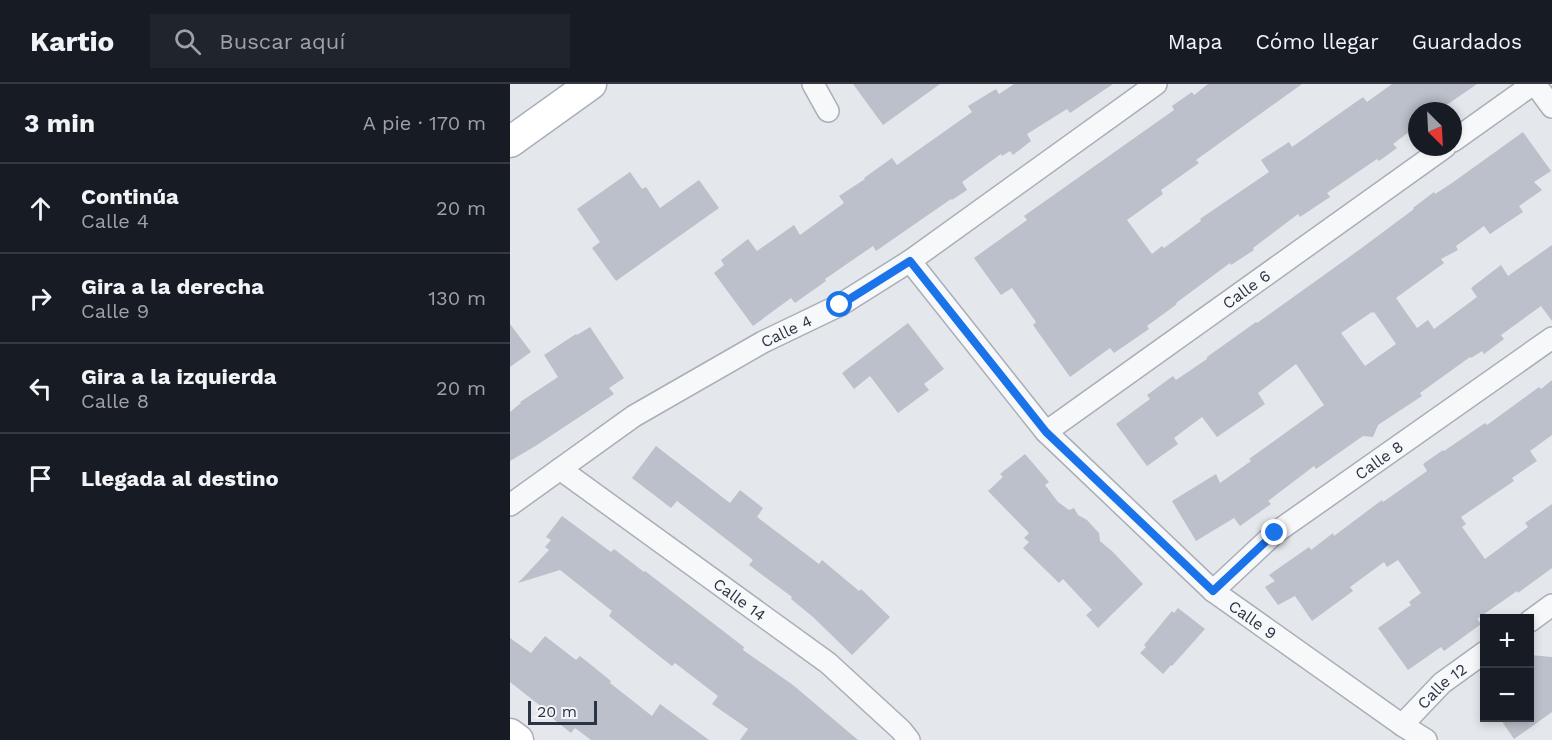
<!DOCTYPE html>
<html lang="es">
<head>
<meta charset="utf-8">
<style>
  :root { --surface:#171b24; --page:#20242c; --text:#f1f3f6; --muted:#9ea1a6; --line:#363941 }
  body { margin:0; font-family:"Work Sans",sans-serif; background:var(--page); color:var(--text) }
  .controls { position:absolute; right:18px; bottom:18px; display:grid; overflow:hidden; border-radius:0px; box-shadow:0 3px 9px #0003 }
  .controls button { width:54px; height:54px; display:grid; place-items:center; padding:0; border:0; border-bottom:2px solid var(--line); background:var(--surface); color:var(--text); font:30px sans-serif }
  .compass { position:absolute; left:898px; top:18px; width:54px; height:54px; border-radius:50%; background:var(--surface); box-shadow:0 3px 9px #0003; rotate:156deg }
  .scale { position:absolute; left:18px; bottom:15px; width:69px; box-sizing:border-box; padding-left:6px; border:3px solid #2b3445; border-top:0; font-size:16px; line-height:21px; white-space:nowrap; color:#2b3445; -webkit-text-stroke:4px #f4f6f9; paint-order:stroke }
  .stop { position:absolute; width:18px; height:18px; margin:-14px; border:4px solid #1a73e8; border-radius:50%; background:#fff }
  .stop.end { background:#1a73e8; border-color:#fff; box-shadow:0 2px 6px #0008 }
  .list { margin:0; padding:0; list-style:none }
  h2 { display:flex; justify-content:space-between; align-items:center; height:78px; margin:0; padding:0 24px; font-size:26px }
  h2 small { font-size:20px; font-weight:400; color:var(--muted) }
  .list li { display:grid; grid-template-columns:39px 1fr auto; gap:18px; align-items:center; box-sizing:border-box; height:90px; padding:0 24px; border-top:2px solid var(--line) }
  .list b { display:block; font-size:22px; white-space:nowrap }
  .list p { margin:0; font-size:20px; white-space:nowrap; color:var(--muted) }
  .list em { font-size:20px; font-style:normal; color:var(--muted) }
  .icon { flex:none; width:33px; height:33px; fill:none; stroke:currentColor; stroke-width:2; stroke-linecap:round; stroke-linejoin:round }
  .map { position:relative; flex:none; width:1042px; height:656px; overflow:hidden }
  header { display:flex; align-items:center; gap:36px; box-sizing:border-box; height:84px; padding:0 30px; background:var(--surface); border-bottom:2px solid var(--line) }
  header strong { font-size:28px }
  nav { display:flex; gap:33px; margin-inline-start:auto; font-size:21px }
  .search { width:420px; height:54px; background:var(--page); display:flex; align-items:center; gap:15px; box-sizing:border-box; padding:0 21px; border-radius:0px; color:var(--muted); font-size:22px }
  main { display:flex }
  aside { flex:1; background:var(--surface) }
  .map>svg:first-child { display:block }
  .building { fill:#bbc0ca; fill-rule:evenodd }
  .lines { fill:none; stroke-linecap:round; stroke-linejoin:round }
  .street-casing { stroke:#a9aeb7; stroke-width:24 }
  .secondary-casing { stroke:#a9aeb7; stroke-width:33 }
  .street { stroke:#f7f8fa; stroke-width:21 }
  .secondary { stroke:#fff; stroke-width:30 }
  .route { stroke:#1a73e8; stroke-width:8 }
  .labels { text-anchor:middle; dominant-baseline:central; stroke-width:6; stroke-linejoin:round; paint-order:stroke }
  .street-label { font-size:16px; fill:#2b3445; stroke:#f4f6f9 }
</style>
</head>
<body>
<header>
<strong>Kartio</strong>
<div class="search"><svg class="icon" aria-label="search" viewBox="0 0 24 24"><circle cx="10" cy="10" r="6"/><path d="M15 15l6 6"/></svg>Buscar aquí</div>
<nav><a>Mapa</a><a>Cómo llegar</a><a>Guardados</a></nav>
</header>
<main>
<aside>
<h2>3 min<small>A pie · 170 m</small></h2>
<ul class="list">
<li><svg class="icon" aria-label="ahead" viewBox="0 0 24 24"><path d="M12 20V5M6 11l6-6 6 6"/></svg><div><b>Continúa</b><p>Calle 4</p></div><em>20 m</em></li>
<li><svg class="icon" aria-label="right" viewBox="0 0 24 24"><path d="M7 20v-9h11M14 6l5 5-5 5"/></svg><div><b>Gira a la derecha</b><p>Calle 9</p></div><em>130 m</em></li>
<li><svg class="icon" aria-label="left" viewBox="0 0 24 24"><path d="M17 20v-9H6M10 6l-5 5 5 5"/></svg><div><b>Gira a la izquierda</b><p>Calle 8</p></div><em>20 m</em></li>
<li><svg class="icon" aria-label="arrive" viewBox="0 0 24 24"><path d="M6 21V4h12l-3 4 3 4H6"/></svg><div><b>Llegada al destino</b></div></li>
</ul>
</aside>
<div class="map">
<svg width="1042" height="656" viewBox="0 0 1042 656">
  <rect width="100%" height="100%" fill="#e4e7ec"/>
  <path class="building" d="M343,0H430L373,41Z
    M504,0H603L560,29L557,25L517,50L521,57L503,71L500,67L492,72L491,70L452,98L457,106L442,116L441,115L366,167L363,162L315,195L316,197L285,219L281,214L243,242L204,189L214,181L211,176L238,155L247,167L284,141L290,151L334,119L329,112L355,95L354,94L382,74L387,81L462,28L458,22L486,5L489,10Z
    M698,0H792L686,76L689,79L651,106L653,110L617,136L642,170L652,162L654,164L691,137L690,135L759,88L751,76L779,58L782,63L853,13L857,18L882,0H967L928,27H907V42L883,60L887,64L869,77L867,75L817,109L820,113L790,133L788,130L743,164L744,166L721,181L720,179L666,219L667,220L637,242L639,245L604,269L600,264L560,293L523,241L526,238L502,204L491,211L464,174L517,136L514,132L664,26L662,22L682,8L684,11Z
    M1013,48L1041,87L1024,98L1032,106L1009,122L1013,128L980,150L974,142L946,162L948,166L931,175L934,179L886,214L907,244L918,236L924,245L967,213L961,204L991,181L998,192L1042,161V237L1031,222L991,251L994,255L974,270L972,267L961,274L960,273L910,309L912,312L868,341L863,353L853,352L806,385L804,382L758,417L761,420L730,442L724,434L686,457L662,417L706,390L710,399L741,377L739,375L814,321L786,280L748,309L755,320L707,353L692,333L664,354L668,360L637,382L606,340L640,315L637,311L663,292L666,296L697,275V273L746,238L747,239L849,166L904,125L903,124L924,108L925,110L942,99ZM862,228L863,229L864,228L886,260L855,282L831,249Z
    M120,88L132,105L136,103L150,124L189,96L209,124L106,197L82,164L90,158L67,125Z
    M398,239L434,285L414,300L419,306L388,329L360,292L344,305L332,289Z
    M0,240L21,268L0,283Z
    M80,243L114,294L99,304L104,310L27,361L0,377V328L11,319L10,318L48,293L34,271L66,250L67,251Z
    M1042,296V351L1020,367L1027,377L1002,394L1004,397L951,433L956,440L952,443L975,475L1018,443L1015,439L1042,420V484L1008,509L1007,507L967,535L971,540L934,567L931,563L898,586L868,544L901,521L899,518L911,509L888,476L877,483L874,478L840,503L843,507L802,537L785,512L768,521L755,503L765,497L759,491L799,463L801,466L823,449L824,452L872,416L873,418L917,387L913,380L933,366L934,367L975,339L977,341L1029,303L1031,305Z
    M146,362L220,419L230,406L253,424L247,433L309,480L312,476L349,507L351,505L380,533L342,571L303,533L281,515L282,513L239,481L243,476L167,417L161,424L122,394Z
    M515,370L539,398L535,401L548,418L559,426L564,424L568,431L577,436L589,449L590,457L603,468L633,500L588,544L576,531L582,526L553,495L549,499L513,464L519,458L514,454L519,449L478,407L493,393L490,390Z
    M52,432L101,468L104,465L134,488L135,487L234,563L233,566L283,601L348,656H230L238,645L202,620L208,612L165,579L162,582L135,561L99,532L102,527L50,486L8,499L39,466L35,463L41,456L36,453Z
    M668,524L695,545L662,582L661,581L653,590L630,569L636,563L634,561L662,527L664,529Z
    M35,552L66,576L70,572L101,597L100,599L142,632L150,620L199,656H81L65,644L61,649L32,626L33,624L0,598V554L21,569Z
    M1020,571L1042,573V628L1004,655L989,633H1020Z"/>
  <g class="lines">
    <defs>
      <g id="street">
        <path d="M303,0L318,27"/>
        <path d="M1025,0L1042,23"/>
        <path d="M943,57L1023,0"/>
        <path id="s1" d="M400,177L536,348L703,507L892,641L916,656"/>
        <path id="s2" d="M536,348L935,63"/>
        <path id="s3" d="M50,385L318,579L391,646L399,656"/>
        <path id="s4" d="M0,421L124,332L253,258L330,221L400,177L646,0"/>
        <path id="s5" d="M703,507L765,449L1042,254"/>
        <path d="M1020,537L1042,521"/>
        <path id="s6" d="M892,641L932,599L975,568"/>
      </g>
      <path id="secondary" d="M0,58L81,0
        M0,650L8,656"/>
    </defs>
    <use href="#street" class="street-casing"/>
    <use href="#secondary" class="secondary-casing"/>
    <use href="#street" class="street"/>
    <use href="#secondary" class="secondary"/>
  </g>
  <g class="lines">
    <path class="route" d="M330,221L400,177L536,348L703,507L765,449"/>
  </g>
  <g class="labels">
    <g class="street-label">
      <text stroke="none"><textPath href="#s2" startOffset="246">Calle 6</textPath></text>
      <text stroke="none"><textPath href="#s4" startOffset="327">Calle 4</textPath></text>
      <text stroke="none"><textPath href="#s5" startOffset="212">Calle 8</textPath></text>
      <text stroke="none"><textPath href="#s3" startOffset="222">Calle 14</textPath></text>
      <text stroke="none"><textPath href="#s1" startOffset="498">Calle 9</textPath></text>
      <text stroke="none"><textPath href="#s6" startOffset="56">Calle 12</textPath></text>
    </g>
  </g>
</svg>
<div class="controls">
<button>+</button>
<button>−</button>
</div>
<svg class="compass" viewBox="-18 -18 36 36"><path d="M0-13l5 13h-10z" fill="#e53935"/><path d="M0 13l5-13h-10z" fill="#9ea1a6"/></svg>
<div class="scale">20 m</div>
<div class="stop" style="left:330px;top:221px"></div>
<div class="stop end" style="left:765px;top:449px"></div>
</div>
</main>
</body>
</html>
